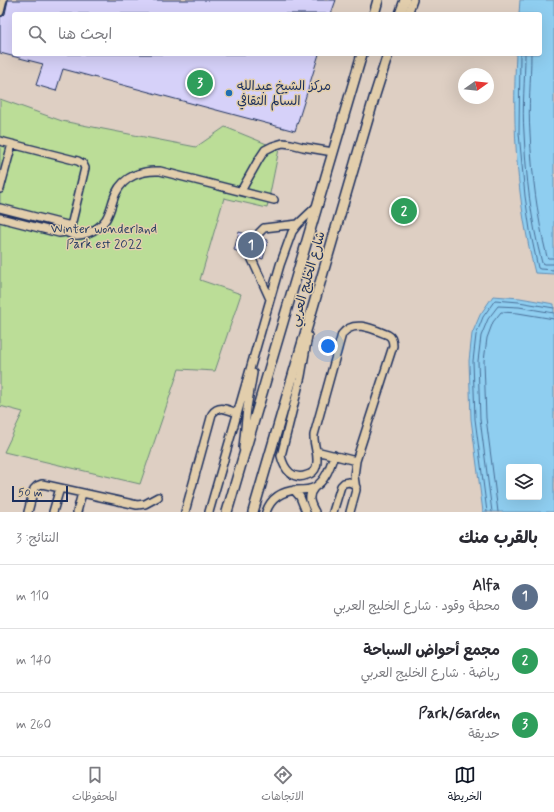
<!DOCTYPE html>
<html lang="ar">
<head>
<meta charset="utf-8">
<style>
  :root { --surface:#fff; --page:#f7f7f7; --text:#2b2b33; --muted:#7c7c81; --line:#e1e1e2; --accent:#111827 }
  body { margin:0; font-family:Mynerve,"Playpen Sans Arabic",sans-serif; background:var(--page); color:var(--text); direction:rtl }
  .controls { position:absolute; right:12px; bottom:12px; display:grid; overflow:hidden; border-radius:4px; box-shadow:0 4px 16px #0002 }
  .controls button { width:36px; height:36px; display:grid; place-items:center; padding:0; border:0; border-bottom:1px solid var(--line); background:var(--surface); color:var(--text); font:20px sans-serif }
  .compass { position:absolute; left:458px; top:68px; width:36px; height:36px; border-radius:50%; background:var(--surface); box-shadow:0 4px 16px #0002; rotate:75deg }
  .scale { position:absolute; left:12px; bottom:10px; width:56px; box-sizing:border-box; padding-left:4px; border:2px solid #1b2f5e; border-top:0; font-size:11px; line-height:14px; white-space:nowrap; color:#1b2f5e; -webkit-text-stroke:3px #e2ceac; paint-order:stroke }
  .you { position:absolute; left:328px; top:346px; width:14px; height:14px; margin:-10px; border:3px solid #fff; border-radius:50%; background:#1a73e8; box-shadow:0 0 0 6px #1a73e833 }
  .badge { display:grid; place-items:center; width:26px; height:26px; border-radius:50%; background:var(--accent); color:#fff; font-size:13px; font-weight:700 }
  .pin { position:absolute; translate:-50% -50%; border:2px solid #fff; box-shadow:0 1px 4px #0006 }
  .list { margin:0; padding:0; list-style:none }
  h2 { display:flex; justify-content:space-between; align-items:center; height:52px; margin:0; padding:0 16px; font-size:17px }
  h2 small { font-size:13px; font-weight:400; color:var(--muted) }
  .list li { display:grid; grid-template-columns:26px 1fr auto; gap:12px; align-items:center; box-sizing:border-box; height:64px; padding:0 16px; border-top:1px solid var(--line) }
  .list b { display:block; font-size:15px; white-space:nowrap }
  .list p { margin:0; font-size:13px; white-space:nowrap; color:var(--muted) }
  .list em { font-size:13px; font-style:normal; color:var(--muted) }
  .icon { flex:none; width:22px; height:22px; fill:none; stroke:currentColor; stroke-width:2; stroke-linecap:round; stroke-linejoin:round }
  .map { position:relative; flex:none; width:554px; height:512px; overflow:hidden; direction:ltr }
  .search { position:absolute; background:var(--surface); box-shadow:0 4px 16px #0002; left:12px; right:12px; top:12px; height:44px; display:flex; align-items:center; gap:10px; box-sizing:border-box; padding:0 14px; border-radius:4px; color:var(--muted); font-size:15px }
  .sheet { height:244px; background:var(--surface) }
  nav { display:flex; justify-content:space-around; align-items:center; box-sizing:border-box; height:56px; border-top:1px solid var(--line); background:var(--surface); font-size:11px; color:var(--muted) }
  nav a { display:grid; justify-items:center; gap:2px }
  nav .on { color:var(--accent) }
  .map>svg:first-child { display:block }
  .green { fill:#bbdd97; stroke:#6b867a }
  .water { fill:#8fcef0; stroke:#618eb6; fill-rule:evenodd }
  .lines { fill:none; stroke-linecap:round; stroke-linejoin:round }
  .shore { stroke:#496f98; stroke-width:1 }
  .building { fill:#d6d1f9; stroke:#1b2f5e }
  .minor-tunnel { stroke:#b7afaf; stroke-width:7; stroke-dasharray:7 3.5; stroke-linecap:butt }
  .minor-casing { stroke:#1b2f5e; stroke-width:10 }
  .major-casing { stroke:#1b2f5e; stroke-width:12 }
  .minor { stroke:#e2ceac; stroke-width:7 }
  .major { stroke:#e2ceac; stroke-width:9 }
  .poi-dot { fill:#1f6fb2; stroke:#e2ceac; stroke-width:1.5 }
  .labels { text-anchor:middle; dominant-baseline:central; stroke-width:3; stroke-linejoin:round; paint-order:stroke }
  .poi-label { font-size:13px; fill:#1b2f5e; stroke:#e2ceac; text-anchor:start }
  .park-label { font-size:13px; fill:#2b4064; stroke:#e2ceac }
  .street-label { font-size:13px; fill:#1b2f5e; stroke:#e2ceac }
</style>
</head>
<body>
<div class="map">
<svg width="554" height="512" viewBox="0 0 554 512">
  <rect width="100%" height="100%" fill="#decfc3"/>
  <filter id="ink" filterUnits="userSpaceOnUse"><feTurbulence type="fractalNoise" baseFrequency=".025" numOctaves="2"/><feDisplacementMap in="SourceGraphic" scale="8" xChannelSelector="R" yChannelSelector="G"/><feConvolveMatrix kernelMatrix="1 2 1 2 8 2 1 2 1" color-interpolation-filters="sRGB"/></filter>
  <g filter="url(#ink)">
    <path class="green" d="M0,99L62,121L196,147L225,127L279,149L267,208L224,198L200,280L241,294L215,371L179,369L140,484L4,452L23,412L0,406Z"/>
    <path class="water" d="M520,0H554V274L535,273C517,202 512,128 516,54H540V14H519Z
      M493,296L520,298L554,304V512H483L471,419L469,361L472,334L480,315ZM509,467H539V497H509Z"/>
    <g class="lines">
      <path class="shore" d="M520,54L519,133L525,196L530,230L538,268L540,269L554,270
        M525,54C525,80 522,107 524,133C526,177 531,221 542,263L544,264H554
        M531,54C531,80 528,107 530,133C532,174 537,217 547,257L548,258H554
        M487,512L475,419L473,361L476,335L483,317L495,300L519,302L554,308
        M492,512L480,419L478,361L481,336L488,319L498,306L519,307L554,313
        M498,512L486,418L484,361L487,338L493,322L501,312L518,313L554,319"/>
    </g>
    <path class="building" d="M8,0H336L331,14H14V54H319L295,131L63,69L56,91L36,85L43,64L0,53V17L3,16L5,14Z
      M239,232L250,235V239L253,242H257L261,238L268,240L263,259L257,257L254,253L251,250L248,251L245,254L234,250Z"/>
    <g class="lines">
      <path class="minor-tunnel" d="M250,255L255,237"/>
      <defs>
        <path id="minor" d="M0,12L3,0
          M408,14L413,0
          M0,141L78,161L83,164L85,168L71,226L66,232L59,233L0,218
          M0,189L12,144
          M241,191L259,159L265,150L273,146L283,143L291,144L303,147L333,152
          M0,208L71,226
          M66,232C79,240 98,231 106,219C111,211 112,201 116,193C124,176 142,170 160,171L274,200
          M255,237L264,228L298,224
          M250,255L270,299
          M308,336L301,376L281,456C284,469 293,481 307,475C311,474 315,471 316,467C320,456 313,446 314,435L342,334C354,319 373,329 388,335C392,337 393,342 393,346L356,461L354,476L356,490L350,512
          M243,448L247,408L253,373
          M316,451L356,461
          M314,488C307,496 310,503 315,512
          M294,490L300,497L306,512
          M28,512L34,489L37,486L42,484L137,505L145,504L158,497
          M53,512L60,488
          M77,512L82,493
          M185,512L212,414C219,404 228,410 237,413
          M209,512L280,265L292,232L298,224L316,207
          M266,512C271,498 282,491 297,490C303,490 310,490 315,487C326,480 330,467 334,455
          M333,512L341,486L344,483L349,482L354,484L356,487"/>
        <path id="major" d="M374,14L378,0
          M400,14L405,0
          M227,512L362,54
          M253,512L375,95L388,54"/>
      </defs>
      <use href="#minor" class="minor-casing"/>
      <use href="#major" class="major-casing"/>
      <use href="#minor" class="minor"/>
      <use href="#major" class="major"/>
    </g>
  </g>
  <circle class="poi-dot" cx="229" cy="93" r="4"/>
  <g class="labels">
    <g class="poi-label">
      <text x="237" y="86">مركز الشيخ عبدالله<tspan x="237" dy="15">السالم الثقافي</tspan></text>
    </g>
    <g class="park-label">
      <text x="104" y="229">Winter wonderland<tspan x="104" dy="15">Park est 2022</tspan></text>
    </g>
    <g class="street-label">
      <text transform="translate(308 279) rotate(-74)">شارع الخليج العربي</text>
    </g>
  </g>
</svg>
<div class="controls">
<button><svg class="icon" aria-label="layers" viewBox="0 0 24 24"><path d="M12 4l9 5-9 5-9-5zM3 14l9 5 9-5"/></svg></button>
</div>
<svg class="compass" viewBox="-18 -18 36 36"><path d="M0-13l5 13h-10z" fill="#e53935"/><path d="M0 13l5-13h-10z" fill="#7c7c81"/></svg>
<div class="scale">50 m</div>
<div class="you"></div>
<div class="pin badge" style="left:251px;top:245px;background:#5c6f8a">1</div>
<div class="pin badge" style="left:404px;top:211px;background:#2e9e5b">2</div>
<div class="pin badge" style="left:200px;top:83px;background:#2e9e5b">3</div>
<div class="search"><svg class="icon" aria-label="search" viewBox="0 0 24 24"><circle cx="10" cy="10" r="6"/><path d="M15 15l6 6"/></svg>ابحث هنا</div>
</div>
<section class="sheet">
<h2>بالقرب منك<small>النتائج: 3</small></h2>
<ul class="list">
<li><span class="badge" style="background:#5c6f8a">1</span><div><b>Alfa</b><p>محطة وقود · شارع الخليج العربي</p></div><em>110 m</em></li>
<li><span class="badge" style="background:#2e9e5b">2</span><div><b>مجمع أحواض السباحة</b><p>رياضة · شارع الخليج العربي</p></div><em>140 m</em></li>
<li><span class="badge" style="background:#2e9e5b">3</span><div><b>Park/Garden</b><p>حديقة</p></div><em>260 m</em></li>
</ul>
</section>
<nav>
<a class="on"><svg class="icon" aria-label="map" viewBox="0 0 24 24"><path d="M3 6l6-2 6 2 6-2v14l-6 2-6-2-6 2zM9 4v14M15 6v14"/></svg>الخريطة</a>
<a><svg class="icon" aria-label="directions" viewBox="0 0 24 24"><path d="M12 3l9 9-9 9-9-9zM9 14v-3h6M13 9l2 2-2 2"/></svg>الاتجاهات</a>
<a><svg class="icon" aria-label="saved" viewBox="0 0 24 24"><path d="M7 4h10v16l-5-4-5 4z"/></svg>المحفوظات</a>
</nav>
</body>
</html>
